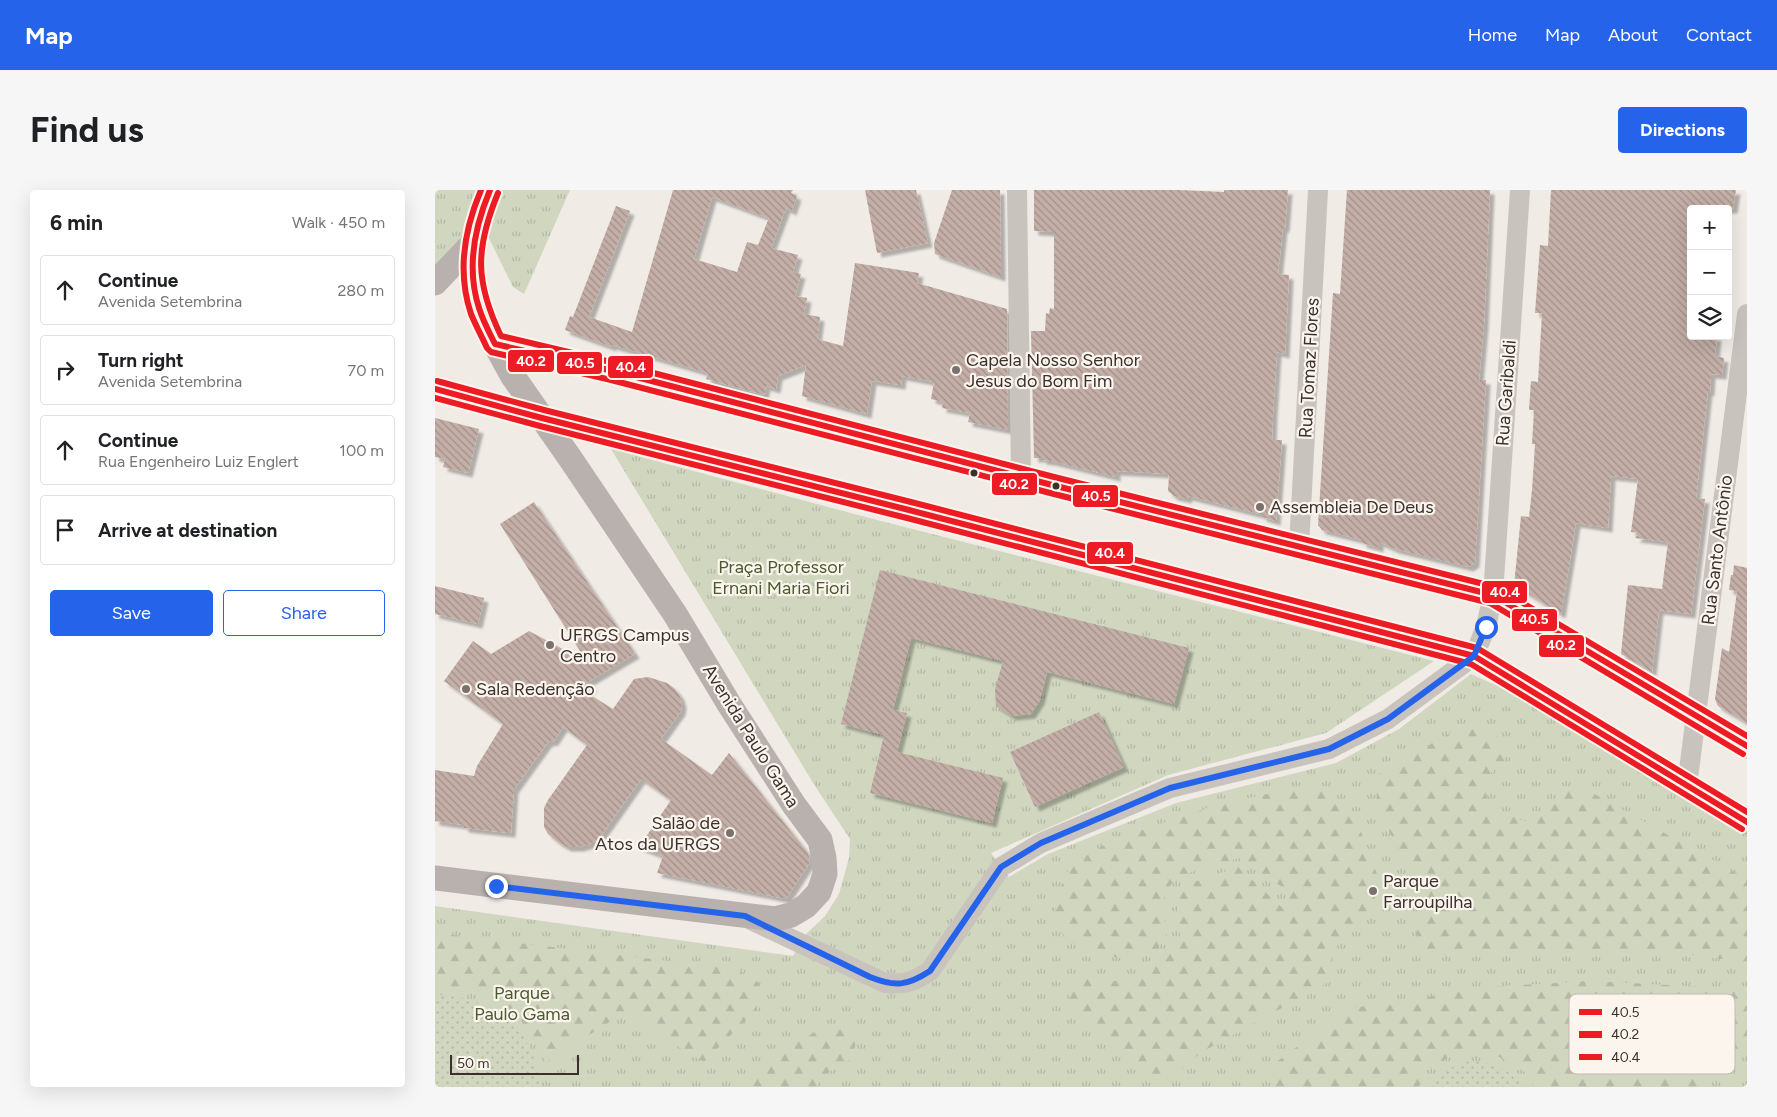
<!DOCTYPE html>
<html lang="en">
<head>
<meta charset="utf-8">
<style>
  :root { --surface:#fff; --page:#f6f6f6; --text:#202124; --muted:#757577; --line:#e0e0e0; --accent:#2563eb }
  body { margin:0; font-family:Figtree,sans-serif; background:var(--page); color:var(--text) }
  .controls { position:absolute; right:15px; top:15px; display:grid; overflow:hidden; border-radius:5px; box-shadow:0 5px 20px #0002 }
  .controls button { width:45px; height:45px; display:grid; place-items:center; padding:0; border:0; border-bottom:1px solid var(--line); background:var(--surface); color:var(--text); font:25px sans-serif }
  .scale { position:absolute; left:15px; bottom:12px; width:129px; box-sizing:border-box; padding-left:5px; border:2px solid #3b302b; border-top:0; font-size:14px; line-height:18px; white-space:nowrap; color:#3b302b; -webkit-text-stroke:4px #fbf5ee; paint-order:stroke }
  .stop { position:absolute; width:15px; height:15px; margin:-11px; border:4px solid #2563eb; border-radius:50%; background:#fff }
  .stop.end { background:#2563eb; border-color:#fff; box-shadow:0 1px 5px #0008 }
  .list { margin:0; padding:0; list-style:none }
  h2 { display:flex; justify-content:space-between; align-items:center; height:65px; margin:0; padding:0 20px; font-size:21px }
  h2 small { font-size:16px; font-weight:400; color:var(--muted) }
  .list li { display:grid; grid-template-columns:32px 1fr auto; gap:15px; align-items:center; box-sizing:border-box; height:70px; margin:0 10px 10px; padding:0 10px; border:1px solid var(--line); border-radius:5px }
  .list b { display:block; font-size:19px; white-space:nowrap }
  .list p { margin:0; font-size:16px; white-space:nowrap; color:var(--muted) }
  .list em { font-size:16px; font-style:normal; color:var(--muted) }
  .actions { display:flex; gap:10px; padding:15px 20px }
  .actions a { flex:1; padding:11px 0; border:1px solid var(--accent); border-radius:5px; text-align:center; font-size:18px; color:var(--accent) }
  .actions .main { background:var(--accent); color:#fff }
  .icon { flex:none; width:28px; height:28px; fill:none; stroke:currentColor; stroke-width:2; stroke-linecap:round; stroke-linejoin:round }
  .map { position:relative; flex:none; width:1312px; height:897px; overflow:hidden; border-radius:5px }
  header { display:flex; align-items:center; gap:30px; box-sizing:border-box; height:70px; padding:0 25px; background:var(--accent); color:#fff }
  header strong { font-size:24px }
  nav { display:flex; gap:28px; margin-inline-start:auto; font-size:18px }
  .intro { display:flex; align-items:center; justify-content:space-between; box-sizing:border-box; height:120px; padding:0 30px }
  h1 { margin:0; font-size:35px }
  .button { padding:12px 22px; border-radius:5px; background:var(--accent); color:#fff; font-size:18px; font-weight:700 }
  main { display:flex; gap:30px; padding:0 30px }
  aside { flex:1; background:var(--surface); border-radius:5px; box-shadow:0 5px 20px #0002 }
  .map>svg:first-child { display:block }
  .grass { fill:url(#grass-tufts) }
  .forest { fill:url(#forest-firs) }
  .garden { fill:url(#garden-dots) }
  .building { fill:url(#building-back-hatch); fill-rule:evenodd; filter:url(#shadow) }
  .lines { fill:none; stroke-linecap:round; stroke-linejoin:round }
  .minor { stroke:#c9c3be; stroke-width:20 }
  .major { stroke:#b8b1ad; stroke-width:25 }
  .bus-1-casing { stroke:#fbf5ee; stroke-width:10 }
  .bus-2-casing { stroke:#fbf5ee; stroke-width:10 }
  .bus-3-casing { stroke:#fbf5ee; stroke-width:10 }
  .bus-1 { stroke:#ed1c24; stroke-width:6 }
  .bus-2 { stroke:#ed1c24; stroke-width:6 }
  .bus-3 { stroke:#ed1c24; stroke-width:6 }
  .route { stroke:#2563eb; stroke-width:6 }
  .poi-dot { fill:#7a716c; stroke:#fbf5ee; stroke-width:2 }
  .bus-dot { fill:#3b302b; stroke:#fbf5ee; stroke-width:2 }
  .labels { text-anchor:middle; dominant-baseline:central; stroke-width:4.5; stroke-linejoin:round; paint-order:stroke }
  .poi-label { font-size:18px; fill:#3b302b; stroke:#fbf5ee; text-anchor:start }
  .street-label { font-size:18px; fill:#3b302b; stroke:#fbf5ee }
  .park-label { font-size:18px; fill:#4a5a2e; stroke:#fbf5ee }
  .key { fill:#fbf5ee; stroke:#c1bab4; stroke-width:1 }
  .key-label { font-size:14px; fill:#3b302b }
  .line-badge { stroke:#fbf5ee; stroke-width:2 }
  .badge-label { font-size:14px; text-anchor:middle; font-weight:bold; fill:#fff }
</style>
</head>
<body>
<header>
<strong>Map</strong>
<nav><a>Home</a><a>Map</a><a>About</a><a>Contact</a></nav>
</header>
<div class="intro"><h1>Find us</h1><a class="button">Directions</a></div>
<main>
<aside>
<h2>6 min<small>Walk · 450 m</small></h2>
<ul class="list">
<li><svg class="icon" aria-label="ahead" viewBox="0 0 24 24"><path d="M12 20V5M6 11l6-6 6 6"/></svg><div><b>Continue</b><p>Avenida Setembrina</p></div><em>280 m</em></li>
<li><svg class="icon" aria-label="right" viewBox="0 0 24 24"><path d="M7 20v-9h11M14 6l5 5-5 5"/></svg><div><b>Turn right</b><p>Avenida Setembrina</p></div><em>70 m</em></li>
<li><svg class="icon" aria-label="ahead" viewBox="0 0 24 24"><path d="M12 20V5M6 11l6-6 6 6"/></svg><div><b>Continue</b><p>Rua Engenheiro Luiz Englert</p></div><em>100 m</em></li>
<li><svg class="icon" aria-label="arrive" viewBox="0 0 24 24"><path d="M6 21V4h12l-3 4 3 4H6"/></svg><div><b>Arrive at destination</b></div></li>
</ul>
<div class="actions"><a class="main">Save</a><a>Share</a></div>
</aside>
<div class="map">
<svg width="1312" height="897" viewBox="0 0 1312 897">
  <defs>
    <pattern id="grass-tufts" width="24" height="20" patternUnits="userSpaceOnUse" patternTransform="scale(1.25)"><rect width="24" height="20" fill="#d1d6bf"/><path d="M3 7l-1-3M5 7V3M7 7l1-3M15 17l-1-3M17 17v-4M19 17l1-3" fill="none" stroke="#b4b8a4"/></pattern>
    <pattern id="forest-firs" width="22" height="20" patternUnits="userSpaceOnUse" patternTransform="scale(1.25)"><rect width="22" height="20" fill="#d1d6bf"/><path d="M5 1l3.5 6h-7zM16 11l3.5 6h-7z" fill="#b4b8a4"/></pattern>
    <pattern id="garden-dots" width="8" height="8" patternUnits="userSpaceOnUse" patternTransform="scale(1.25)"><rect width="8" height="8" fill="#d1d6bf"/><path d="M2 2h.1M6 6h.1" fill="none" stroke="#b4b8a4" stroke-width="1.8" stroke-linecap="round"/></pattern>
    <pattern id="building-back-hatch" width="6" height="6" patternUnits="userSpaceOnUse" patternTransform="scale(1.25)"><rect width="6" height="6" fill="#c3afa7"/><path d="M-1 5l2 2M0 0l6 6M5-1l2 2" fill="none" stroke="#a08f88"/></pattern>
    <filter id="shadow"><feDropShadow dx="4.5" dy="4.5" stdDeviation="1" flood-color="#0004"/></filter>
  </defs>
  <rect width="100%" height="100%" fill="#f0ebe5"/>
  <path class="grass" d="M0,0H135L89,104L78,97L48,36L0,76Z
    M176,259L442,330L999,471L891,543L733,585L556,663L574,687L613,664L741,613L901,573L964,539L1036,484L1065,497L1312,645V897H0V716L358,766L368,747L390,726L404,704L414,668L415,649L380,596Z"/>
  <path class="forest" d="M1028,536L1064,547L1072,566L1048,591L1055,620L1097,633L1128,600L1147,597L1312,689V772L1207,759L991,765L981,748L989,708L941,616L943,584Z
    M856,599L892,601L922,631L946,695L927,733L891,756L899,763L892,793L767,862L738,886L711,884L634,817V798L647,786L694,793L746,749L742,720L747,696L803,677L854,724L850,699L804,668L740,687L727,712L732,747L720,762L683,768L629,749L619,712L635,676L677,650L785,614Z
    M0,743L301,779L324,793L321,820L269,872L232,850L195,822L176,831L110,873L105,857L84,828L60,809L28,798L0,796Z
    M1155,791L1312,799V849L1268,897H1099L1092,883L1059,864H1019L988,882L983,897H837L840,873L916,817L966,814L1028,798Z
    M396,834L416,836L422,846L418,868L384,888L382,897H310L342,862Z"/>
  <path class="garden" d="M0,805C55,805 103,839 104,897H0Z
    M1036,871C1058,873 1076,879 1089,897H992C1006,881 1016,876 1036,871Z"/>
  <path class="building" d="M238,0H358L356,3L362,6L357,21L351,18L336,58L363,65L358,82L366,84L360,106L372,108L369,124L385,127L382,149L408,156L420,73L484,83L482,93L572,119L573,240L533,232L535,223L507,218L508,212L496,209L499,192L467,186L466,195L437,191L432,224L367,206L371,175L343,186L341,199L331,196L329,205L271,189L273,183L177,155V157L130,140L135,126L138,127L181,16L195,21L154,127L197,142ZM277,7L334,28L323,55L312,52L302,82L259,69Z
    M430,0H481L493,53L442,63Z
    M517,0H565L566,87L500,64L499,53Z
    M599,0H744L789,2V0H853L850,38H848L843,84L854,85L850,164L842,162L838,223L837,250H847L841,331L827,327L828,325L753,306L752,309L739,306L733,301L734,284L681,281V287L616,271L607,270V268H599L596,141H610L611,123L614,124L615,118L619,119V42L599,41Z
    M912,0H1055L1049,135L1044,190H1051L1040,373L1034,377L960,359L944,352V358L927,353V350L887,340L883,335L898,103L905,104Z
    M1116,0H1301L1298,19H1256V146H1282L1280,166L1289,168L1287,185L1276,184L1275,202L1273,201L1261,308L1270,309L1256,424L1224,420L1217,482L1186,464L1193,395L1227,399L1233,352L1200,348L1205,343L1196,342L1203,289L1176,286L1173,338L1141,333L1126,424L1079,395L1086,326L1094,327L1097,300L1100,254H1097L1099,220H1094L1096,191L1103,192L1107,123H1100L1105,55L1113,56Z
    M0,228L44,239L33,283L8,277L10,269L0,267Z
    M99,312L200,464L143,498L158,496L152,503L178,519L199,489L213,487L232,493L240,499L245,506L247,514L246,521L226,549L277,585L294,563L373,663L375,672L351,709L222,683L228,666L204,657L236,610L206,589L163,650L155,654L144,657H132L123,652L113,644L109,637V618L113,610L152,555L128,537L119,551L113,552L79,599L76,643L29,638V635L0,631V580L39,586L42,576L68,534L9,491L38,451L56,464L94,441L152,472L65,334Z
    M1299,375L1312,378V533L1283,516L1280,509L1287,458L1294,462L1302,401L1294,400L1296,385H1298Z
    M445,380L754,458L739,514L612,482L605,510L596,524L577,526L561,516L560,499L568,471L476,448L458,520L472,523L462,562L568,588L557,633L435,603L449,545L406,534Z
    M0,396L49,408L43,434L0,424Z
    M664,522L689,577L600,617L575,562Z"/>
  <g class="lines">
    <path class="minor" d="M582,0L586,286
      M864,357L883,0
      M1252,596L1312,124
      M316,730L450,793C470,795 478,792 495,781L566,677L606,653L735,598L894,559L953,529L1039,466L1051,437L1058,405L1085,0"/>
    <path class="major" d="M0,93L37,54
      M60,154L178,181L621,296L1058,405L1312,556
      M0,199L107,228L474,320L1039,466L1312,632
      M0,688L340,729L356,725L371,716L384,702L390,684L389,668L385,650L359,615L294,514L240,424L137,271L77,185L60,154L44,119L37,86V54L55,0"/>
    <defs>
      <path id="bus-1" d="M55,0C39,38 31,78 44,118C48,131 54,142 60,154L178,181L621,296L1058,405L1312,556
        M0,199L107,228L474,320L1039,466L1312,632"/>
      <path id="bus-2" d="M46,0C29,40 22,82 36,124C41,136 47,147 52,158L56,162L176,190L619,304L1055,413L1308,564
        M0,208L105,236L472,328L1036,474L1307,639"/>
      <path id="bus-3" d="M63,3C40,59 40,92 66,146L180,173L623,288L1061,397L1312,546
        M2,191L109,220L476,312L1042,458L1312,622"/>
    </defs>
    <use href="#bus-1" class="bus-1-casing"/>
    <use href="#bus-2" class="bus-2-casing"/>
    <use href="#bus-3" class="bus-3-casing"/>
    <use href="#bus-1" class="bus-1"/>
    <use href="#bus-2" class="bus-2"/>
    <use href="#bus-3" class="bus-3"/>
  </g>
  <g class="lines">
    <path class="route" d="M61,696L310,726L435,787C460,797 472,796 495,781L566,677L606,653L735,598L894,559L953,529L1039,466L1051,437"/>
  </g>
  <g class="poi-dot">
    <circle cx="521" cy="180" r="5"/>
    <circle cx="825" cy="317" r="5"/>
    <circle cx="115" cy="455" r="5"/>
    <circle cx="31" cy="499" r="5"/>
    <circle cx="295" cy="643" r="5"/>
    <circle cx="938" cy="701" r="5"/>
  </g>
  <g class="bus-dot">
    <circle cx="539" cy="283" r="4.5"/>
    <circle cx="621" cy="296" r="4.5"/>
  </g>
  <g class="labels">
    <g class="poi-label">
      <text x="531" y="170">Capela Nosso Senhor<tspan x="531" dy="21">Jesus do Bom Fim</tspan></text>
      <text x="835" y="317">Assembleia De Deus</text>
      <text x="125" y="445">UFRGS Campus<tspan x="125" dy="21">Centro</tspan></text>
      <text x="41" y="499">Sala Redenção</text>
      <text x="285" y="633" text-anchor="end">Salão de<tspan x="285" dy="21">Atos da UFRGS</tspan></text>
      <text x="948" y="691">Parque<tspan x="948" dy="21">Farroupilha</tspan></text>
    </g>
    <g class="street-label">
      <text transform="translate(874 178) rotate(-87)">Rua Tomaz Flores</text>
      <text transform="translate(1071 203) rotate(-86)">Rua Garibaldi</text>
      <text transform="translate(1282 360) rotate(-83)">Rua Santo Antônio</text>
      <text transform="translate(316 546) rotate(58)">Avenida Paulo Gama</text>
    </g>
    <g class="park-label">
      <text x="346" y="377">Praça Professor<tspan x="346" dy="21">Ernani Maria Fiori</tspan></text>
      <text x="87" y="803">Parque<tspan x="87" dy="21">Paulo Gama</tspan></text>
    </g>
  </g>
  <rect x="1134" y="804" width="166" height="80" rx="8" class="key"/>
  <rect x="1144" y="819" width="23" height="6" fill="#ed1c24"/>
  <rect x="1144" y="841" width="23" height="7" fill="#ed1c24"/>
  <rect x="1144" y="864" width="23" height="6" fill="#ed1c24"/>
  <g class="key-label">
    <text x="1176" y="827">40.5</text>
    <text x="1176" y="849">40.2</text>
    <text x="1176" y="872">40.4</text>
  </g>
  <g class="line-badge">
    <rect x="72" y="159" width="48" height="24" rx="5" fill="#ed1c24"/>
    <rect x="121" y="161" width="47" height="24" rx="5" fill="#ed1c24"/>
    <rect x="172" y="165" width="47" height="24" rx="5" fill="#ed1c24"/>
    <rect x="556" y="282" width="47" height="24" rx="5" fill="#ed1c24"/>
    <rect x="637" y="294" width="47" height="24" rx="5" fill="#ed1c24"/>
    <rect x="651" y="351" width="48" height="24" rx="5" fill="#ed1c24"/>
    <rect x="1046" y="390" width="47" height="24" rx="5" fill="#ed1c24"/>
    <rect x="1076" y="418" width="47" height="24" rx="5" fill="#ed1c24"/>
    <rect x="1103" y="444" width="47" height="24" rx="5" fill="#ed1c24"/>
  </g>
  <g class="badge-label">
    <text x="96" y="176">40.2</text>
    <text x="145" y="178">40.5</text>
    <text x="196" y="182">40.4</text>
    <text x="579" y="299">40.2</text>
    <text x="661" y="311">40.5</text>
    <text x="675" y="368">40.4</text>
    <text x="1070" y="407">40.4</text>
    <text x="1099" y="434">40.5</text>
    <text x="1126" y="460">40.2</text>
  </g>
</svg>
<div class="controls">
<button>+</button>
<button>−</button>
<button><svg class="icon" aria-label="layers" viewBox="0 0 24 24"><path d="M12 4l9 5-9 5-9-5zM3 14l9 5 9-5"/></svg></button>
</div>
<div class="scale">50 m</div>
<div class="stop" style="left:1051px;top:437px"></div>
<div class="stop end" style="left:61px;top:696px"></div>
</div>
</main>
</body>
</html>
